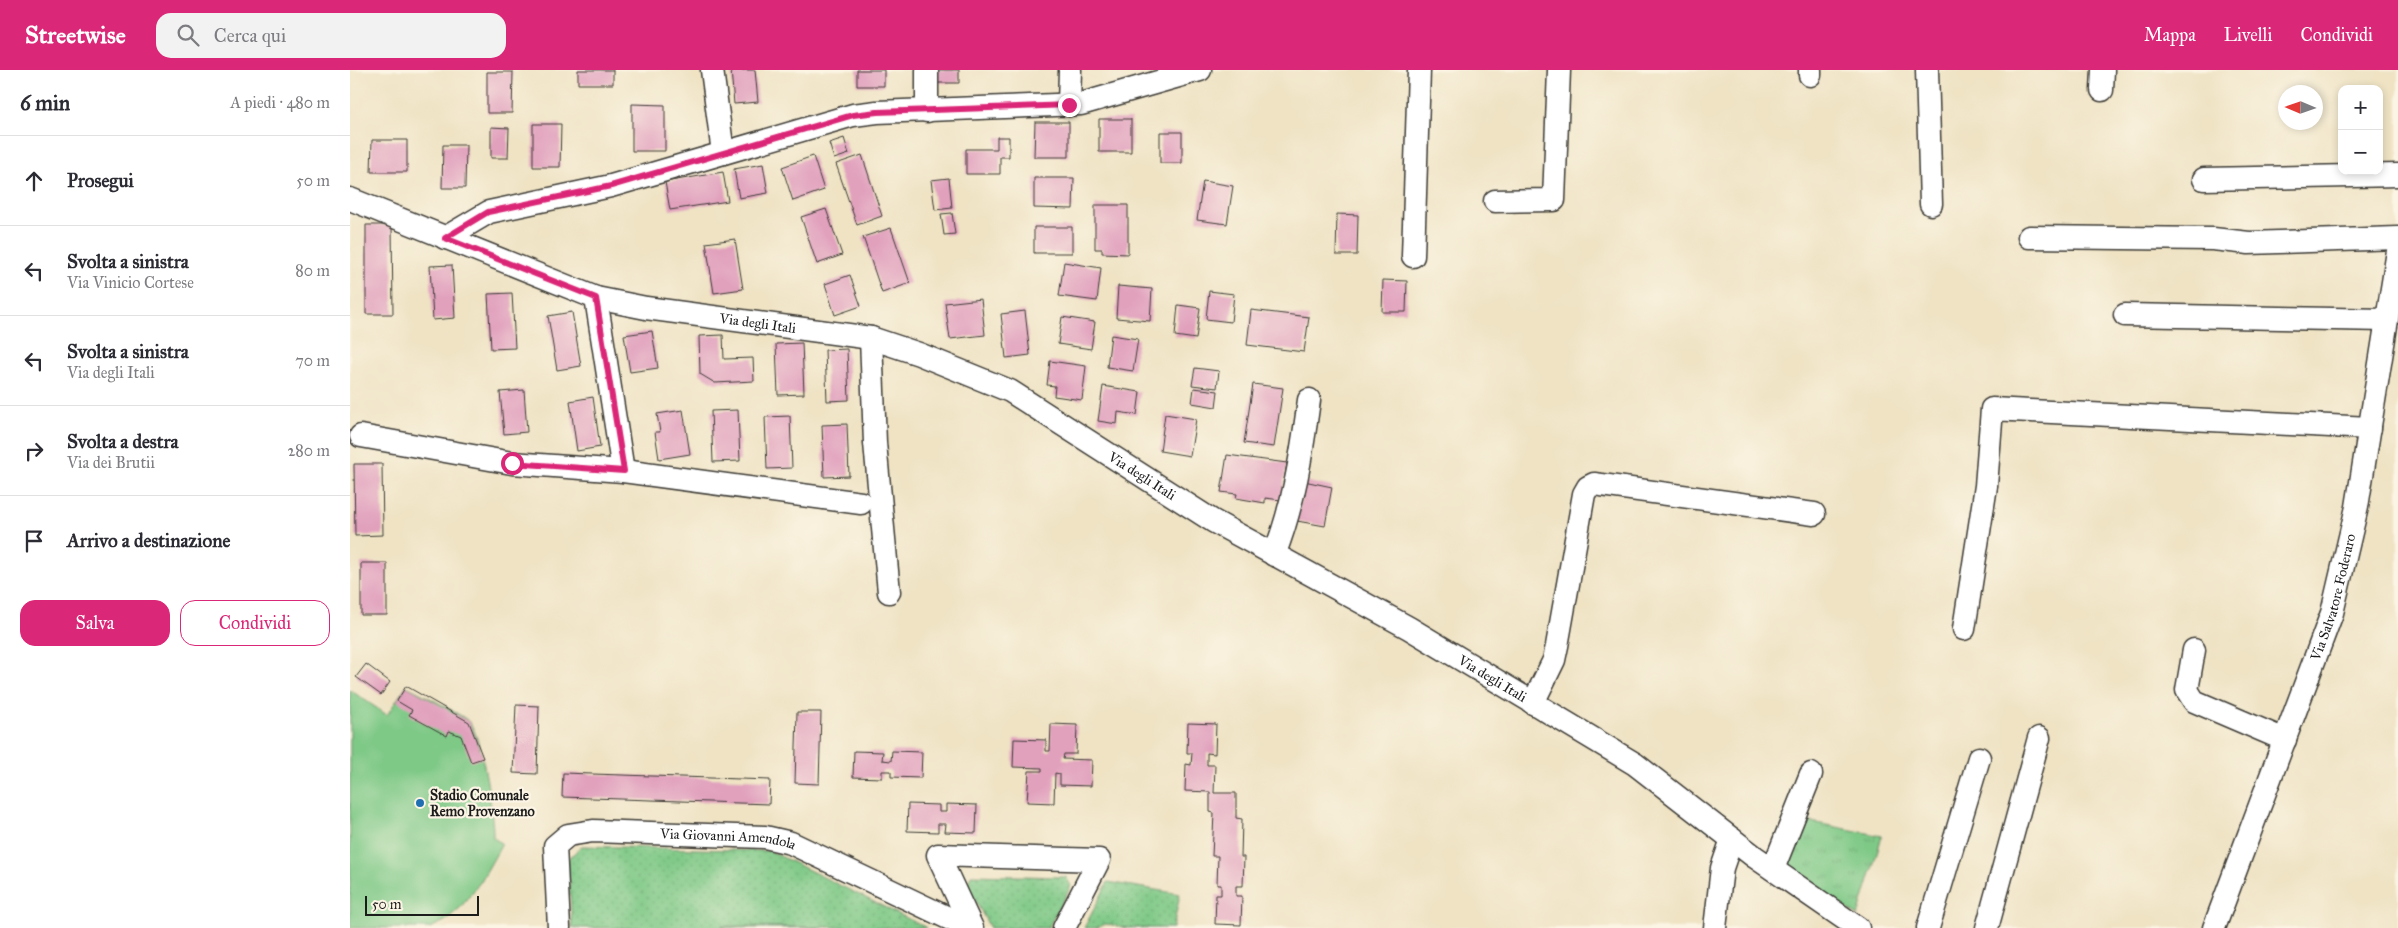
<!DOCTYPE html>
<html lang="it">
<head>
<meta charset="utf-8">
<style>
  :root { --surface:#fff; --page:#f2f2f3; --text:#2b2b33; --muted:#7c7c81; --line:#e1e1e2; --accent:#db2777 }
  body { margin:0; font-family:"IM FELL Great Primer",serif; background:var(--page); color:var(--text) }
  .controls { position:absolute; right:15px; top:15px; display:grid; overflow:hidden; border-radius:10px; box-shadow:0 2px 8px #0003 }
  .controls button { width:45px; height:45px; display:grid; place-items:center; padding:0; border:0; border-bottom:1px solid var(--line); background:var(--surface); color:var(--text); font:25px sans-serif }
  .compass { position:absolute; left:1928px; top:15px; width:45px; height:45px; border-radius:50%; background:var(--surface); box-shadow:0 2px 8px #0003; rotate:272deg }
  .scale { position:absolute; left:15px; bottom:12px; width:114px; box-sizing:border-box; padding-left:5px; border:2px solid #1c1c1c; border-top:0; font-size:14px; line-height:18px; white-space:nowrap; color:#1c1c1c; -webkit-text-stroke:4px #fcf5e5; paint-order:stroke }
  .stop { position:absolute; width:15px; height:15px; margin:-11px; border:4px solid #db2777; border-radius:50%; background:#fff }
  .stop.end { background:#db2777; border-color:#fff; box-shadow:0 1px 5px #0008 }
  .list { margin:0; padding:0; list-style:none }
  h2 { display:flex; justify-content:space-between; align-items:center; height:65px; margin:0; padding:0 20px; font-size:21px }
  h2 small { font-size:16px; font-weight:400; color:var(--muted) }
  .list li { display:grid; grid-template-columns:32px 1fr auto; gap:15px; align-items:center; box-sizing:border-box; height:90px; padding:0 20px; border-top:1px solid var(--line) }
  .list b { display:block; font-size:19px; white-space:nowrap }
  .list p { margin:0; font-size:16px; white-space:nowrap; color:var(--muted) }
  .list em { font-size:16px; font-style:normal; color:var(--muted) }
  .actions { display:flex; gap:10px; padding:15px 20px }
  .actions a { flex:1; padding:11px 0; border:1px solid var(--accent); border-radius:15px; text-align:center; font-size:18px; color:var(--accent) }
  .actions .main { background:var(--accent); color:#fff }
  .icon { flex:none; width:28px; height:28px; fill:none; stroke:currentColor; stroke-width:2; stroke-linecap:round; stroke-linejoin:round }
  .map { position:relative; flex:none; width:2048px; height:858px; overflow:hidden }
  header { display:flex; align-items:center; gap:30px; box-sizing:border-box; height:70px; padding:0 25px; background:var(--accent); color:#fff }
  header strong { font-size:24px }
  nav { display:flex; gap:28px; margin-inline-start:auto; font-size:18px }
  .search { width:350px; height:45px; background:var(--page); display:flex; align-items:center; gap:12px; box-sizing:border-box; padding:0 18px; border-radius:15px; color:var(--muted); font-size:19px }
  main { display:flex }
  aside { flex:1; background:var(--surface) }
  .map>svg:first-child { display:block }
  .grass { fill:url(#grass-dots); stroke:#4e7252 }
  .park { fill:url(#park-tufts); stroke:#4e7252 }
  .pitch { fill:#7fc987; stroke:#4e7252 }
  .building { fill:#e1a1bd }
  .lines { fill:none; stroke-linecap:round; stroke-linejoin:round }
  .minor-casing { stroke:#3c3a35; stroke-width:25 }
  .minor { stroke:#fff; stroke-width:22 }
  .route { stroke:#db2777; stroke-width:6 }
  .poi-dot { fill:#1f6fb2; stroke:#fcf5e5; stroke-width:2 }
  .labels { text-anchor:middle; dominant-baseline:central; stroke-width:4.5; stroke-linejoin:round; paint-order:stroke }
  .street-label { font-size:14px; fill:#1c1c1c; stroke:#fcf5e5 }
  .poi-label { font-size:14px; font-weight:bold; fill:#1c1c1c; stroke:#fcf5e5; text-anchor:start }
</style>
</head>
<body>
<header>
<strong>Streetwise</strong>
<div class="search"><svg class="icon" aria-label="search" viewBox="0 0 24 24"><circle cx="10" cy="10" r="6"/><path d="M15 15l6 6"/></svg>Cerca qui</div>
<nav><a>Mappa</a><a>Livelli</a><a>Condividi</a></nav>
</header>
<main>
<aside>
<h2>6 min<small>A piedi · 480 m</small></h2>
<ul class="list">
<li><svg class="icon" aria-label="ahead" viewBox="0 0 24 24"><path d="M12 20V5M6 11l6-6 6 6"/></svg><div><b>Prosegui</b></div><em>50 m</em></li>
<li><svg class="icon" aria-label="left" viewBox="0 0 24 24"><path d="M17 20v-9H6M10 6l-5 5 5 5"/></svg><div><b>Svolta a sinistra</b><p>Via Vinicio Cortese</p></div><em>80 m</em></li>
<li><svg class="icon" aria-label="left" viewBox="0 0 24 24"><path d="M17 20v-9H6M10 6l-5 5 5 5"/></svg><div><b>Svolta a sinistra</b><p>Via degli Itali</p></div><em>70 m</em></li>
<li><svg class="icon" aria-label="right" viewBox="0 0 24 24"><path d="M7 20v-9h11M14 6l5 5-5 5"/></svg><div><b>Svolta a destra</b><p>Via dei Brutii</p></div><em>280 m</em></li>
<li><svg class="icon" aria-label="arrive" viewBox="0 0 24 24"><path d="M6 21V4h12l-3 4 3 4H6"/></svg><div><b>Arrivo a destinazione</b></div></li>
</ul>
<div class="actions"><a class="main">Salva</a><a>Condividi</a></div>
</aside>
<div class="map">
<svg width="2048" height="858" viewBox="0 0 2048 858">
  <defs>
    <pattern id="grass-dots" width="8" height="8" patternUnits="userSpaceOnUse" patternTransform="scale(1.25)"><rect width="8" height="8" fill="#7fc987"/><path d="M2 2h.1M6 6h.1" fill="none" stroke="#6dac74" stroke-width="1.8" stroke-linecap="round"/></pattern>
    <pattern id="park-tufts" width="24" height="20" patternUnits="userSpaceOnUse" patternTransform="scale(1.25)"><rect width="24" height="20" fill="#7fc987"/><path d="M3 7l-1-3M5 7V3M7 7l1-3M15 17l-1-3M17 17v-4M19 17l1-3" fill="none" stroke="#6dac74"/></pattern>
  </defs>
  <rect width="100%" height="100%" fill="#fcf5e5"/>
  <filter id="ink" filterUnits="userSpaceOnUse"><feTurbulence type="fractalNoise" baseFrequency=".02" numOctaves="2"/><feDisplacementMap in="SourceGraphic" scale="10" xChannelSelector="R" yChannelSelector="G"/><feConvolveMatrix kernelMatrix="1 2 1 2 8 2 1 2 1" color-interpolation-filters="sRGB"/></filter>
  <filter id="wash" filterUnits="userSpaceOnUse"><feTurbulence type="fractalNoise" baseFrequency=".0096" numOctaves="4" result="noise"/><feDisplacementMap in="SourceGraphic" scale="20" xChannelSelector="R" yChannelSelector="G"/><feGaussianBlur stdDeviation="1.12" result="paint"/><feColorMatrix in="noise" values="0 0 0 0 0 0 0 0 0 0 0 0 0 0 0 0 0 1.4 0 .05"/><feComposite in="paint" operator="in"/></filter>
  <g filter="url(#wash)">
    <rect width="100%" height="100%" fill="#efe3c4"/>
    <path class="grass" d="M232,776L420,781L577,858L372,856V858H222L218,789Z
      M621,805L716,807L721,816L698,858H640L617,815Z
      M758,812L830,824L823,858H777L756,854L746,858H734Z"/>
    <path class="park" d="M1451,750L1532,766L1508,846L1433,799Z"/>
    <path class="pitch" d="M56,616C68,622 113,645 119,652C132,666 144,747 143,767L152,774L131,811L111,837L95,851L80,858H0V620L37,645Z
      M372,856L473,857V858H372Z"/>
    <g id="blocks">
      <path class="building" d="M228,0H263V14H228Z
        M381,0H405L408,32L384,34Z
        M507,0H534V16H507Z
        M584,0H609V13H584Z
        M137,2H163L162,43H137Z
        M282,34L315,35V81H282Z
        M749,49H781V82H749Z
        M685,52H719V87H684Z
        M183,54H211L210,97H183Z
        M141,57L159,58L158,88H141Z
        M810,62H832V93H810Z
        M647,67H659V87H650V104H616V79H647Z
        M494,68L499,84L484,89L479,73Z
        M22,70H57V102H21Z
        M93,75H116L115,118H92Z
        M512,85L532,146L507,155L486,94Z
        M463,86L474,120L443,131L432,97Z
        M413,94L418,123L389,128L384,99Z
        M373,102L378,131L320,140L315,112Z
        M599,108L602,138L585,140L581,110Z
        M684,108H724L723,139L684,138Z
        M853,111L883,116L877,154L847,150Z
        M745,135H778V184L752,183V179H745Z
        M476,139L492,185L467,194L451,147Z
        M602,143L605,164L594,165L591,144Z
        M987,144L1008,145L1007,185H986Z
        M16,155H42L43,244H16Z
        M684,157H722V183H684Z
        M541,158L560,213L532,223L513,167Z
        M385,169L393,219L364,223L356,173Z
        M714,192L751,198L747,231L709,226Z
        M102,195L105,248L83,250L80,196Z
        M500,205L511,236L485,245L475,214Z
        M1033,210L1057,211L1056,242H1032Z
        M768,216L802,219L800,251L766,248Z
        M859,221L884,224L881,252L856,249Z
        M162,223L165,278L141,279L138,224Z
        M631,229L635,265L600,269L595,233Z
        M828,235L850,238L846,269L825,266Z
        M901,240L959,247L954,282L897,275Z
        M675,241L680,285L656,288L651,244Z
        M222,242L231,296L207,300L198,246Z
        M712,247L745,252L741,279L708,274Z
        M302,261L308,298L280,302L274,265Z
        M373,265L374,289L403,288L404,311L365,313L350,304L349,266Z
        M761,265L788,269L783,301L757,297Z
        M452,273L454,324L428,325L426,274Z
        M497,279L499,330L477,331L475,280Z
        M700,291L736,296L732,330L704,326L705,316L697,315Z
        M845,298L869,301L867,318L842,315Z
        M903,314L933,318L924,377L894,373Z
        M753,316L790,322L787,345L768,342L767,354L748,351Z
        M844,318L868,321L866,337L842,333Z
        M174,320L177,362L154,364L150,322Z
        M243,327L250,377L227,381L220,331Z
        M333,340L340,384L309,389L305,362H310L307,344Z
        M388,340L390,391L363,392L361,341Z
        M815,344L846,349L840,386L810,381Z
        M440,346L442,398L417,399L415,347Z
        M497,354L499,406L474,407L472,355Z
        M877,385L937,393L931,430L915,428V433L886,428L887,424L871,422Z
        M4,394H32L33,465L5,466Z
        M954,411L982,417L975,456L947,451Z
        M11,493H37V545H11Z
        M16,594L40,612L31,625L6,607Z
        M56,616L119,652L133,688L121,692L111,666L99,661L97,666L59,645L62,640L47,631Z
        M166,635L189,636L187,704L163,703Z
        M447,642H471L469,714L445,713Z
        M838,653L866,654L865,684L857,683V695H865L864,723H886V748L892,749L891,787H894L893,816H886V826H892L891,855L865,854L866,825H871V815H867L868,786H862L864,743L860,742V722L835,721L836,694L841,695L842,683H837Z
        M701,654L727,655L726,684H714L713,689L742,690L741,716L710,715V704L705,703L704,733L677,732L679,701H692V698L663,697L664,669L696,670V681H700Z
        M504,681L533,682L532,690L541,691L542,681L572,682L571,708L541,707V701H532V708L503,707Z
        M213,703L420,710L419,734L212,727Z
        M558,734L589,735V742H596V734L627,735L626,763L595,762L596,754H588V762L557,761Z"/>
    </g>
  </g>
  <g filter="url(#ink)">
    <use href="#blocks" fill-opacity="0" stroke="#3c3a35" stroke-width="1"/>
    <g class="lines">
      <defs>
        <g id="minor">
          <path d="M362,0L373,83"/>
          <path d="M1460,0V5"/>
          <path d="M1577,0L1581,134"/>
          <path d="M1752,20L1753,0"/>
          <path d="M719,35L720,0"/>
          <path d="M577,41V0"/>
          <path d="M1854,109L2048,105"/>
          <path id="s1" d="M0,129L246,228L296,238L521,268L569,284L660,321L863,451L1059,558L1285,694L1405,787L1508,858"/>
          <path d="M1145,131L1204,130L1209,0"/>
          <path d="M1679,167L1863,169L1899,173L2048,168"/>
          <path d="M95,168L139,142L261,116L503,45L527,42L731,34L850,0"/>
          <path d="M1063,186L1069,0"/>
          <path d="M246,228L273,401"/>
          <path d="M1775,245L2036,250"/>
          <path d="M521,268L525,373L539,522"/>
          <path d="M11,366L162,393L273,401L511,433"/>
          <path d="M924,485C944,435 952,382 959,330"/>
          <path d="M1614,559L1636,416L1642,339L2020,358"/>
          <path d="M1844,580L1837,620L1844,631L1935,670"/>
          <path d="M1183,633L1204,590L1207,576L1234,424L1238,417L1244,414L1464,444"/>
          <path d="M1423,799L1461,704"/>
          <path id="s2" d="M209,858L205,776L218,765L243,761L415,767L441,773L619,858"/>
          <path d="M622,858L588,785L749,790L714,858"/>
          <path d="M1365,858L1372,798L1382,769"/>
          <path d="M1578,858L1629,688"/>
          <path d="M1637,858L1689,668"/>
          <path id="s3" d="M1864,858L1982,543L2007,437L2048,181"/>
        </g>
      </defs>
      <use href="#minor" class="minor-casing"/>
      <use href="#minor" class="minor"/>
    </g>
  </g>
  <g class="lines" filter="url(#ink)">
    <path class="route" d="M162,393L274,401L246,228L95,168L138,142L261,116L503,45L527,42L719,35"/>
  </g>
  <circle class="poi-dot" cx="70" cy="733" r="5"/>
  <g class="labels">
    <g class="street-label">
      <text stroke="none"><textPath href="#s1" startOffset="429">Via degli Itali</textPath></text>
      <text stroke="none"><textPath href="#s1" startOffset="849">Via degli Itali</textPath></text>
      <text stroke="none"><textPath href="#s3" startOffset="352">Via Salvatore Foderaro</textPath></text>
      <text stroke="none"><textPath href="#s1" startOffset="1254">Via degli Itali</textPath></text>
      <text stroke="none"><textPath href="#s2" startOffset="260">Via Giovanni Amendola</textPath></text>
    </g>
    <g class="poi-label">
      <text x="80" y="725">Stadio Comunale<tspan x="80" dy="16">Remo Provenzano</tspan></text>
    </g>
  </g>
</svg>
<div class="controls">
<button>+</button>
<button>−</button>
</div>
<svg class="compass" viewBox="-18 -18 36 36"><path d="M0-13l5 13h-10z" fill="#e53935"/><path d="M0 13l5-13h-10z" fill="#7c7c81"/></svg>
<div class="scale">50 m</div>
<div class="stop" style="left:162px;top:393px"></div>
<div class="stop end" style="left:719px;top:35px"></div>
</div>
</main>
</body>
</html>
